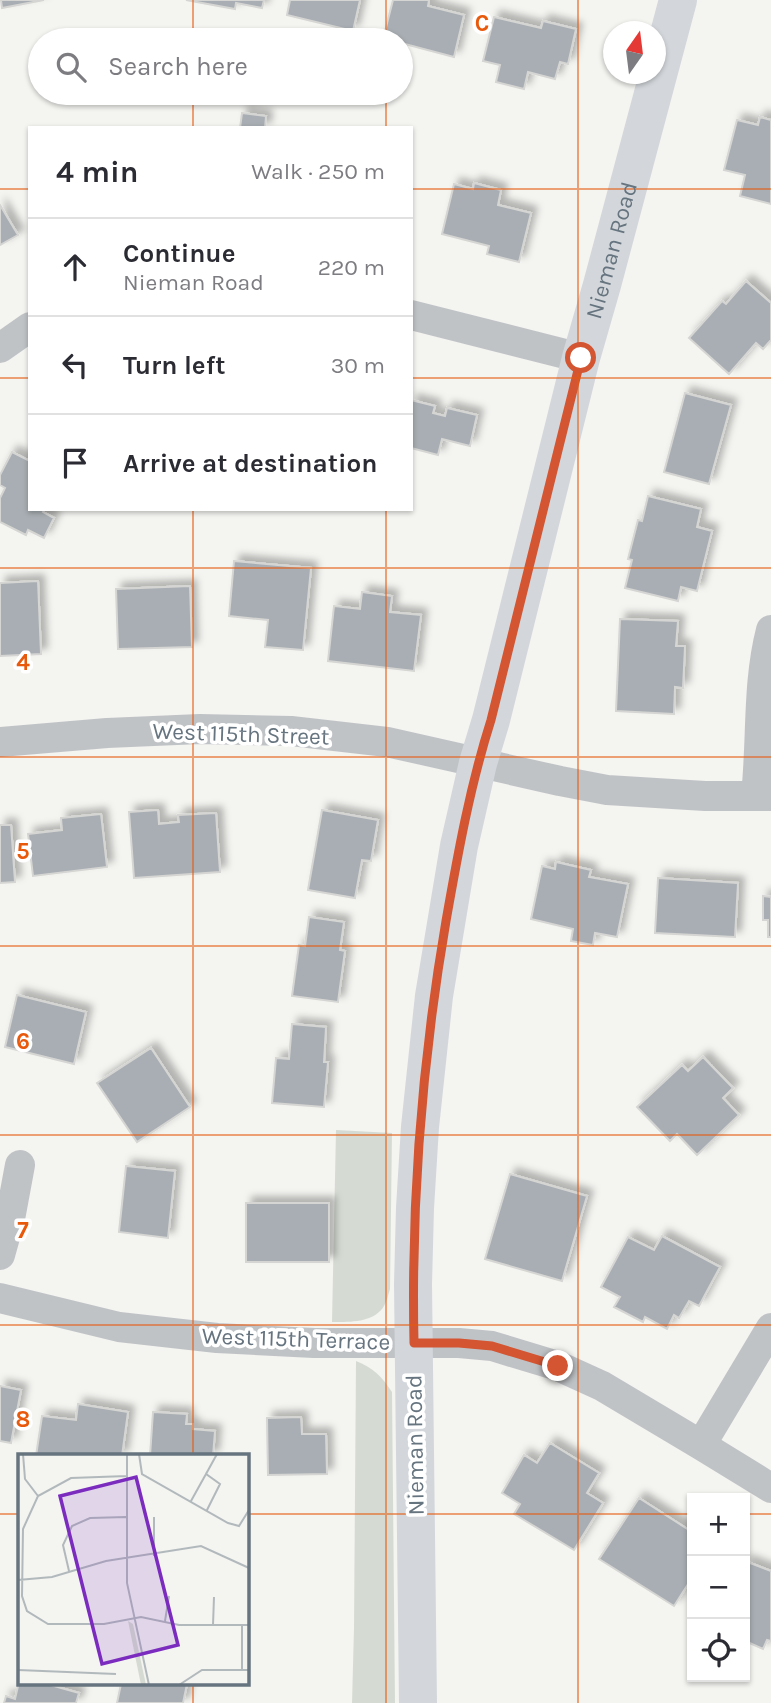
<!DOCTYPE html>
<html lang="en">
<head>
<meta charset="utf-8">
<style>
  :root { --surface:#fff; --page:#f2f2f3; --text:#2b2b33; --muted:#7c7c81; --line:#e1e1e2 }
  body { margin:0; font-family:Karla,sans-serif; background:var(--page); color:var(--text) }
  .controls { position:absolute; right:21px; bottom:21px; display:grid; overflow:hidden; border-radius:0px; box-shadow:0 2px 5px #0004 }
  .controls button { width:63px; height:63px; display:grid; place-items:center; padding:0; border:0; border-bottom:2px solid var(--line); background:var(--surface); color:var(--text); font:35px sans-serif }
  .compass { position:absolute; left:603px; top:21px; width:63px; height:63px; border-radius:50%; background:var(--surface); box-shadow:0 2px 5px #0004; rotate:14deg }
  .stop { position:absolute; width:21px; height:21px; margin:-16px; border:5px solid #d35532; border-radius:50%; background:#fff }
  .stop.end { background:#d35532; border-color:#fff; box-shadow:0 2px 7px #0008 }
  .list { margin:0; padding:0; list-style:none }
  h2 { display:flex; justify-content:space-between; align-items:center; height:91px; margin:0; padding:0 28px; font-size:30px }
  h2 small { font-size:23px; font-weight:400; color:var(--muted) }
  .list li { display:grid; grid-template-columns:46px 1fr auto; gap:21px; align-items:center; box-sizing:border-box; height:98px; padding:0 28px; border-top:2px solid var(--line) }
  .list b { display:block; font-size:26px; white-space:nowrap }
  .list p { margin:0; font-size:23px; white-space:nowrap; color:var(--muted) }
  .list em { font-size:23px; font-style:normal; color:var(--muted) }
  .icon { flex:none; width:38px; height:38px; fill:none; stroke:currentColor; stroke-width:2; stroke-linecap:round; stroke-linejoin:round }
  .map { position:relative; flex:none; width:771px; height:1703px; overflow:hidden }
  .search { position:absolute; background:var(--surface); box-shadow:0 2px 5px #0004; left:28px; top:28px; width:385px; height:77px; display:flex; align-items:center; gap:18px; box-sizing:border-box; padding:0 24px; border-radius:38px; color:var(--muted); font-size:26px }
  .panel { position:absolute; background:var(--surface); box-shadow:0 2px 5px #0004; left:28px; top:126px; width:385px; height:385px; border-radius:0px }
  .map>svg:first-child { display:block }
  .green { fill:#d5dbd2 }
  .building { fill:#a8aeb3; stroke:#d5d5d3; stroke-width:2; filter:url(#shadow) }
  .lines { fill:none; stroke-linecap:round; stroke-linejoin:round }
  .street { stroke:#c0c3c6; stroke-width:30 }
  .secondary { stroke:#d3d7db; stroke-width:38 }
  .route { stroke:#d35532; stroke-width:9 }
  .grid { fill:none; stroke:#e8590c; stroke-width:2; stroke-opacity:0.55 }
  .labels { text-anchor:middle; dominant-baseline:central; stroke-width:7; stroke-linejoin:round; paint-order:stroke }
  .street-label { font-size:23px; fill:#66747f; stroke:#fff }
  .inset-road { fill:none; stroke:#b2b9bc; stroke-width:2 }
  .view { fill:#7b2cbf; fill-opacity:0.15; stroke:#7b2cbf; stroke-width:3.5 }
  .inset-edge { fill:none; stroke:#66747f; stroke-width:3.5 }
  .grid-label { font-size:23px; text-anchor:middle; font-weight:bold; fill:#e8590c; stroke:#fff; stroke-width:7; stroke-linejoin:round; paint-order:stroke }
</style>
</head>
<body>
<div class="map">
<svg width="771" height="1703" viewBox="0 0 771 1703">
  <defs>
    <filter id="shadow"><feDropShadow dx="6" dy="-6" stdDeviation="3.5" flood-color="#0004"/></filter>
  </defs>
  <rect width="100%" height="100%" fill="#f4f4f1"/>
  <path class="green" d="M336,1130L392,1133L390,1289C388,1295 387,1301 384,1306C374,1323 349,1322 332,1322Z
    M356,1361C374,1368 382,1377 392,1392L395,1703H352L354,1628Z"/>
  <path class="building" d="M1,0H44L2,8Z
    M186,0H264L262,8L236,3L235,9Z
    M290,0H360L353,31L287,15Z
    M393,0H429L428,6L464,15L454,57L401,43V40L383,39Z
    M494,17L541,28L543,21L576,29L568,64L560,62L555,79L528,72L524,89L496,82L500,65L483,61Z
    M242,113L266,116L265,128H240Z
    M760,117L771,120V204L740,196L745,175L724,170L737,120L758,125Z
    M474,183L501,190L498,205L531,213L519,262L487,254L489,246L442,234L454,184L473,189Z
    M0,205L18,235L0,245Z
    M746,281L771,303V340L763,349L756,343L729,374L689,338L722,301L726,304Z
    M685,393L731,405L709,484L664,472Z
    M411,400L435,406L433,413L445,416L447,408L477,415L470,446L442,439L438,455L411,448Z
    M12,452L30,461V509H45L43,512L54,518L44,538L28,530L26,535L0,522V498L5,488L0,485V475Z
    M648,496L701,509L697,527L712,531L697,591L681,587L678,601L625,588L632,560L628,559L638,520L642,521Z
    M234,561L311,568L303,650L265,647L268,620L229,616Z
    M38,581L41,654L0,656V583Z
    M190,586L192,647L118,649L116,589Z
    M362,592L392,596L390,612L421,615L414,671L328,661L334,606L360,609Z
    M620,619L678,621L676,646H685L683,688L675,687L674,714L616,711Z
    M158,810L159,824L179,822L178,815L216,813L220,872L134,878L129,812Z
    M322,810L378,820L371,861L362,860L355,898L308,890Z
    M101,814L107,867L33,876L28,834L62,830L61,818Z
    M0,825H11L15,882L0,883Z
    M556,862L591,870L589,877L628,884L617,937L595,933L593,945L571,941L573,929L531,919L542,866L555,869Z
    M658,878L738,883L735,937L655,933Z
    M763,896L771,897V937H768V920H763Z
    M309,917L344,922L340,950L345,951L338,1002L292,996L299,945L305,946Z
    M17,995L86,1012L74,1064L5,1047Z
    M292,1024L326,1027L324,1062H328L324,1107L272,1103L276,1058L289,1059Z
    M151,1048L190,1107L137,1142L97,1083Z
    M703,1057L733,1088L723,1098L739,1115L697,1155L677,1134L670,1141L637,1107L682,1065L688,1071Z
    M126,1166L175,1171L168,1238L119,1232Z
    M510,1174L587,1196L562,1281L485,1259Z
    M246,1203H329V1262H246Z
    M662,1236L720,1267L699,1306L689,1301L679,1318L674,1315L667,1329L645,1317L643,1322L614,1307L620,1297L601,1287L628,1237L654,1250Z
    M0,1386L21,1390L11,1443L0,1441Z
    M78,1404L128,1412L122,1456H36L42,1416L76,1420Z
    M153,1412L187,1414L186,1424H193V1429L215,1431L213,1456H150Z
    M301,1417L302,1434H326L327,1474L268,1475L267,1418Z
    M550,1443L599,1473L587,1493L603,1503L574,1550L514,1514L520,1504L502,1493L524,1455L537,1463Z
    M639,1498L692,1532V1578L674,1606L599,1559Z
    M745,1561L771,1571V1641L767,1640L763,1649L745,1641V1631L748,1623L745,1622Z
    M19,1682V1684H47L79,1693L76,1703H4L6,1696L15,1699Z
    M121,1684H187L183,1703H117Z"/>
  <g class="lines">
    <path class="street" d="M411,315L581,358
      M0,348L30,327
      M0,742L107,733L200,729L291,731L387,742L560,781L607,790L705,796H771
      M756,795C762,741 757,684 771,630
      M0,1255L10,1219L20,1165
      M0,1298L119,1327L217,1338L314,1343H459L492,1346L558,1366L602,1386L701,1445L771,1488
      M701,1445L771,1328"/>
    <path class="secondary" id="s1" d="M418,1703L413,1284L415,1208L420,1127L434,996L459,846L478,763L491,720L581,358L602,285L678,0"/>
  </g>
  <g class="lines">
    <path class="route" d="M558,1366L492,1346L459,1343H414C411,1202 422,1061 446,921C458,853 470,786 491,720L581,358"/>
  </g>
  <path class="grid" d="M193,0V40M386,0V40M578,0V1703M193,93V128M386,93V128M0,189H30M411,189H771M0,378H30M411,378H771M193,509V1456M386,509V1703M0,568H771M0,757H771M0,946H771M0,1135H771M0,1325H771M0,1514H19M247,1514H692M745,1514H771M193,1684V1703"/>
  <g class="labels">
    <g class="street-label">
      <text stroke="none"><textPath href="#s1" startOffset="1475">Nieman Road</textPath></text>
      <text transform="translate(241 734) rotate(2)">West 115th Street</text>
      <text transform="translate(296 1339) rotate(2)">West 115th Terrace</text>
      <text transform="translate(415 1445) rotate(-91)">Nieman Road</text>
    </g>
  </g>
  <g transform="translate(18 1454)">
    <rect width="231" height="231" fill="#f4f4f1"/>
    <path d="M110,167L115,170L128,231H123Z" fill="#d5dbd2"/>
    <path class="inset-road" d="M5,0L7,25L20,42M109,0V129L131,231M121,0L124,20L210,69L221,72L231,56M188,20L199,0M109,22L53,24L20,42L5,75L4,142L9,157L30,170H86L123,163L161,171H231M173,47L188,20L202,30L189,56M136,63V102M51,117L45,91L54,72L72,64L108,63M0,126L34,123L88,107L183,92L231,114M147,167L151,142M195,171L196,143M224,171V216M0,216L98,220M161,231L184,216H231"/>
    <path class="view" d="M118,23L160,191L84,210L42,42Z"/>
    <rect width="231" height="231" class="inset-edge"/>
  </g>
  <g class="grid-label">
    <text x="482" y="31">C</text>
    <text x="23" y="670">4</text>
    <text x="23" y="859">5</text>
    <text x="23" y="1049">6</text>
    <text x="23" y="1238">7</text>
    <text x="23" y="1427">8</text>
  </g>
</svg>
<div class="controls">
<button>+</button>
<button>−</button>
<button><svg class="icon" aria-label="locate" viewBox="0 0 24 24"><circle cx="12" cy="12" r="6"/><path d="M12 2v4M12 18v4M2 12h4M18 12h4"/></svg></button>
</div>
<svg class="compass" viewBox="-18 -18 36 36"><path d="M0-13l5 13h-10z" fill="#e53935"/><path d="M0 13l5-13h-10z" fill="#7c7c81"/></svg>
<div class="stop" style="left:581px;top:358px"></div>
<div class="stop end" style="left:558px;top:1366px"></div>
<div class="search"><svg class="icon" aria-label="search" viewBox="0 0 24 24"><circle cx="10" cy="10" r="6"/><path d="M15 15l6 6"/></svg>Search here</div>
<section class="panel">
<h2>4 min<small>Walk · 250 m</small></h2>
<ul class="list">
<li><svg class="icon" aria-label="ahead" viewBox="0 0 24 24"><path d="M12 20V5M6 11l6-6 6 6"/></svg><div><b>Continue</b><p>Nieman Road</p></div><em>220 m</em></li>
<li><svg class="icon" aria-label="left" viewBox="0 0 24 24"><path d="M17 20v-9H6M10 6l-5 5 5 5"/></svg><div><b>Turn left</b></div><em>30 m</em></li>
<li><svg class="icon" aria-label="arrive" viewBox="0 0 24 24"><path d="M6 21V4h12l-3 4 3 4H6"/></svg><div><b>Arrive at destination</b></div></li>
</ul>
</section>
</div>
</body>
</html>
